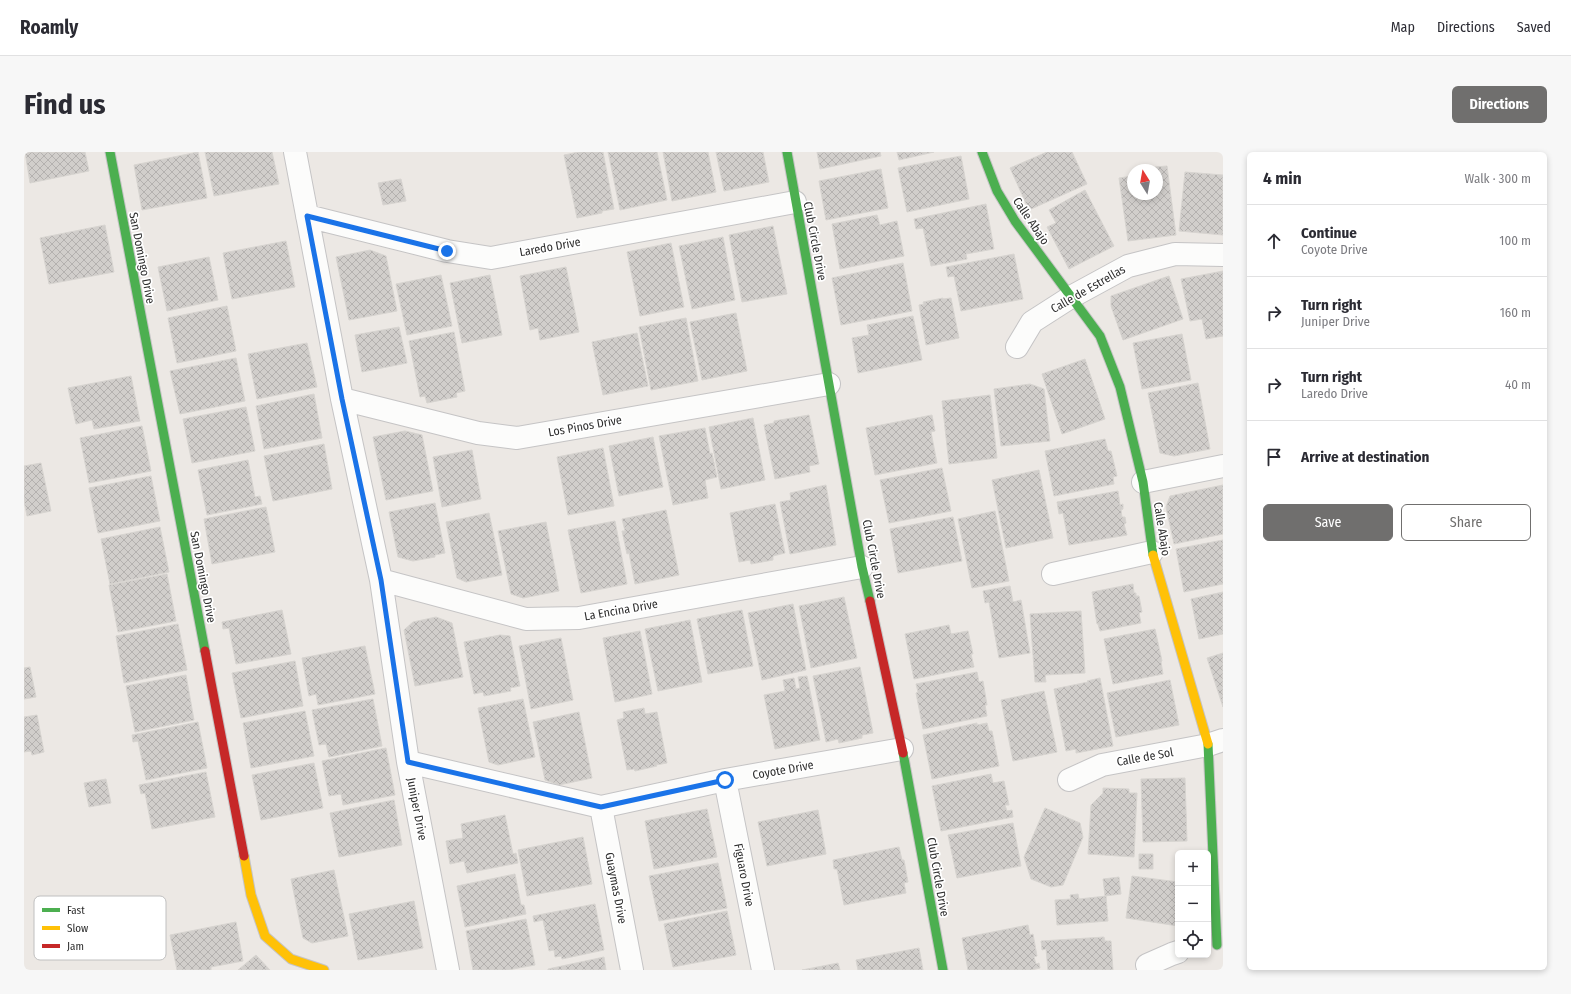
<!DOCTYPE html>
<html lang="en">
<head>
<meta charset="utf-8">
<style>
  :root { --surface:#fff; --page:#f7f7f7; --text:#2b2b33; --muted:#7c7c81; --line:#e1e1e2; --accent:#706f6e }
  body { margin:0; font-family:"Fira Sans Condensed",sans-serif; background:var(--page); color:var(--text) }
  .controls { position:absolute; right:12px; bottom:12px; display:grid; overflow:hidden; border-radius:6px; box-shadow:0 2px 6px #0003 }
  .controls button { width:36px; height:36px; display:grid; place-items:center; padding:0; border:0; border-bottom:1px solid var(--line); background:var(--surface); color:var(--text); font:20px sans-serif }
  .compass { position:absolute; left:1103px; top:12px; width:36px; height:36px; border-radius:50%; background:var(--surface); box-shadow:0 2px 6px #0003; rotate:349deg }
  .stop { position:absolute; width:12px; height:12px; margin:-9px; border:3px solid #1a73e8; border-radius:50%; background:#fff }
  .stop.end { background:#1a73e8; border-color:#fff; box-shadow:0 1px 4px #0008 }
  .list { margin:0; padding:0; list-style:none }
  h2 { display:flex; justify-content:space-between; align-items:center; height:52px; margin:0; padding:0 16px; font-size:17px }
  h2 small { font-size:13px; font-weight:400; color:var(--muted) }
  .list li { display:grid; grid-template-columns:26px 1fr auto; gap:12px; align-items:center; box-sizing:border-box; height:72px; padding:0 16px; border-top:1px solid var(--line) }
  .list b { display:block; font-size:15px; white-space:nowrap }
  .list p { margin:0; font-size:13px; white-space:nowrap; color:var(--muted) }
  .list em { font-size:13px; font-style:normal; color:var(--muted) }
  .actions { display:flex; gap:8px; padding:12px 16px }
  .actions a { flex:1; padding:9px 0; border:1px solid var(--accent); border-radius:6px; text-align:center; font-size:14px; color:var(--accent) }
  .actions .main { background:var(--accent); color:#fff }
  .icon { flex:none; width:22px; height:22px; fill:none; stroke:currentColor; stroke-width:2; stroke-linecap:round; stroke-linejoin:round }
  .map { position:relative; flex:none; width:1199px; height:818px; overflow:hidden; border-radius:6px }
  header { display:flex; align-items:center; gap:24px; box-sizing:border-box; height:56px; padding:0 20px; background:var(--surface); border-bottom:1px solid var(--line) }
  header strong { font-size:19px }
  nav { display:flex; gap:22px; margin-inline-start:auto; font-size:14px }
  .intro { display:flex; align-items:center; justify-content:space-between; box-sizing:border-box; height:96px; padding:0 24px }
  h1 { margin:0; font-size:28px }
  .button { padding:10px 18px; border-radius:6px; background:var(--accent); color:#fff; font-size:14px; font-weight:700 }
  main { display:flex; gap:24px; padding:0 24px }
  aside { flex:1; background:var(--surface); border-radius:6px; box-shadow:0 2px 6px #0003 }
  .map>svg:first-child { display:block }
  .building { fill:url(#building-cross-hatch); stroke:#d7d4d0 }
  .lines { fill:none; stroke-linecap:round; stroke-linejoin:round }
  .street-casing { stroke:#c5c4c5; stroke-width:24 }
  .fast-casing { stroke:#c5c4c5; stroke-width:11 }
  .slow-casing { stroke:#c5c4c5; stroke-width:11 }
  .jam-casing { stroke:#c5c4c5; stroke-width:11 }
  .street { stroke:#fcfcfb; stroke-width:22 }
  .fast { stroke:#4caf50; stroke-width:9 }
  .slow { stroke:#ffc107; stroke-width:9 }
  .jam { stroke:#c62828; stroke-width:9 }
  .route { stroke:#1a73e8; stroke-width:5 }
  .labels { text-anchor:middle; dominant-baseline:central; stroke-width:3.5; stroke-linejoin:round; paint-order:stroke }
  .street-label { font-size:12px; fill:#2e2e2e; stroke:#fff }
  .key { fill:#fff; stroke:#c0c0c0; stroke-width:1 }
  .key-label { font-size:11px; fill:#2e2e2e }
</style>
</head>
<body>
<header>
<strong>Roamly</strong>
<nav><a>Map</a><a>Directions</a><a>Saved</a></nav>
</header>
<div class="intro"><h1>Find us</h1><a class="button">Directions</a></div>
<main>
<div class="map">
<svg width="1199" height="818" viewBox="0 0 1199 818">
  <defs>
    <pattern id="building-cross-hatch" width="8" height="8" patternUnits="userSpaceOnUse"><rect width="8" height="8" fill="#d1cecb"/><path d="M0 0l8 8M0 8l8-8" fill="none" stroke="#b4b1af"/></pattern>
  </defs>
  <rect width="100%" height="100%" fill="#ece8e4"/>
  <path class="building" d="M1,0H61L65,19L6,31Z
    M174,0L183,46L118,58L110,13Z
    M181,0H248L255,32L190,44Z
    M555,0H579L590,57L578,59V61L553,66L540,3Z
    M584,0H633L643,48L596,58Z
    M639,0H684L692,40L648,49Z
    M692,0H739L745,30L700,39Z
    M793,0H856L857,4L796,17Z
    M873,0H910L875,8Z
    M1023,0H1048L1063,32L1005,58L986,16Z
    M937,4L945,47L883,60L874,16Z
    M1143,14L1152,83L1104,89L1095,26L1109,24V42H1133V18H1131V15Z
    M857,17L864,56L802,68L795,29Z
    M1161,20L1199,23V83L1155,79Z
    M377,27L382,49L359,53L354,31Z
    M1061,38L1090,94L1045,117L1023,75L1032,71L1025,58Z
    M962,52L970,97L942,102L943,107L907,114L899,76L892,77L890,67Z
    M853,63L856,73L873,69L880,104L816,117L808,72Z
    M81,73L90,120L25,132L16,86Z
    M749,74L763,142L718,150L705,83Z
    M699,85L711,148L668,157L655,94Z
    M262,89L271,135L208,147L199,101Z
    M647,91L660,155L616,164L603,100Z
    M346,98L362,104L373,159L325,168L312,105Z
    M990,102L999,147L937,159L930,124L924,125L922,115Z
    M185,105L194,148L143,159L134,115Z
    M879,111L888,159L817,173L808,126Z
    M542,115L555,180L516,188L514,176L506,178L496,124Z
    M1199,119V184L1182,187L1178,167L1166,169L1157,127Z
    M417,123L428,174L383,183L372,132Z
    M466,123L478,183L438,191L426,131Z
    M1145,124L1159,167L1099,188L1087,154V144Z
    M919,146V147L927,146L935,186L902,193L895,153L900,152L899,150Z
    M203,154L212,199L153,211L144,166Z
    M712,161L723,219L678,228L666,170Z
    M889,164L898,208L834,221L828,186L845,183L843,173Z
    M662,166L674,229L627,238L615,175Z
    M375,175L383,211L338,220L331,183Z
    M430,180L441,239L432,241L433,245L403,251L401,244L396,245L385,189Z
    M613,181L624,234L579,243L568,190Z
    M1158,182L1167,228L1118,237L1109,191Z
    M283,191L293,235L233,247L224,202Z
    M212,206L221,249L156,262L146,219Z
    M1061,207L1081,267L1038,282L1018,222Z
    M107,224L116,269L70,277L68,268L52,272L44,236Z
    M1174,231L1186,297L1150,304L1136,301L1124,241Z
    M1006,232L1020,237L1026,289L977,294L970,237Z
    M290,242L298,286L240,297L232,254Z
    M966,243L973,306L925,312L918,249Z
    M222,255L231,299L168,311L159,267Z
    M785,263L795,312L785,314L786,320L751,327L740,273L750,271V269Z
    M908,263L911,279L907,280L913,311L851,323L842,276Z
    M729,266L741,328L697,337L685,275Z
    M118,274L127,319L65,331L56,286Z
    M681,276L686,302L688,301L693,325L681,328L684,346L649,353L635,284Z
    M381,279L398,283L409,339L362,348L349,285Z
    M629,285L639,335L595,344L585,294Z
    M1081,287L1084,299H1087L1093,324L1089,325L1090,332L1030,344L1021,299Z
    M300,292L308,337L249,349L240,304Z
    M579,296L590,354L544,363L533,305Z
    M448,298L457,347L418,355L409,305Z
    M224,308L231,345L236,344L238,352L183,363L174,318Z
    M17,311L27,359L3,364L0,349V314Z
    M918,316L927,359L865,371L856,328Z
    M1015,318L1029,386L982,396L968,328Z
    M127,324L136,369L74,381L65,336Z
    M802,333L812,393L766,402L756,350L767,348L766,341Z
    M1199,333V382L1150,392L1142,355L1146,344Z
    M1094,339L1096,353L1099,352V357L1097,358L1098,365H1101L1102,371L1100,372L1103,383L1045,393L1039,361L1035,362L1033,350Z
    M411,351L421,401L411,403V405L389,409L374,405L365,360Z
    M751,352L761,401L749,404V408L727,412L726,408L715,410L706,361Z
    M242,355L251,400L188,412L180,367Z
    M642,358L655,423L611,432L605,401L603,402L598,379H601L598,367Z
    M971,359L985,429L948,436L934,367Z
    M465,361L478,423L442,430L433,426L422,370Z
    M929,365L938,409L874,421L866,377Z
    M591,369L603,432L557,441L544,378Z
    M522,370L535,439L499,446L487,442L474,379Z
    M136,375L145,420L86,432L77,387Z
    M1199,388V432L1160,440L1152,397Z
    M143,422L152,469L94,480L85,433Z
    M1109,432L1110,441H1112V444H1115L1118,460L1115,461L1117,471L1076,479L1074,472H1073L1068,440Z
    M986,434L989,450L997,448L1006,501L975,506L965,450L961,451L959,439Z
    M1199,440V482L1175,487L1167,447Z
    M820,445L833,506L787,516L775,454Z
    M769,452L782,518L738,528L724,461Z
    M258,458L267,502L212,512L205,476L199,477L198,470Z
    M718,458L729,514L684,522L673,467Z
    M1057,459L1061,521L1021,523L1022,530H1011L1006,462Z
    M412,465L428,471L439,525L391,534L380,478L389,470Z
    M666,468L678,530L634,539L621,477Z
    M154,472L163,518L100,531L92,484Z
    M925,473L927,482L944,479L949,502H947L950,515L890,527L881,482Z
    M1131,477L1138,509L1137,510L1139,522L1089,532L1080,487Z
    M616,479L628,542L591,550L579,486Z
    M476,483L486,484L496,534L486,536L487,539L460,544L459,540L450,542L440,490Z
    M537,486L549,548L507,557L495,494Z
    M341,494L351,542L294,553L292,542L285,544L278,506Z
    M1199,501V555L1183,506Z
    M271,509L279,554L217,566L208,521Z
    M6,515L12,545L0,547V516Z
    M836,515L849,581L838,583V586L815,591L814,587L802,590L789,524Z
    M953,520L955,530L959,529L963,553H961L963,564L899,577L892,541L894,540L892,532Z
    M162,523L170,568L111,580L102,534Z
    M783,524L796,588L751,597L740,543L761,539L759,528L770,526L772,537L776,536L774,525Z
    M1076,526L1089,594L1052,601V597L1042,599L1030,537L1064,530L1063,529Z
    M1146,528L1155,573L1092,585L1083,541Z
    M1020,539L1033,600L989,609L977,548Z
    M349,547L358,594L305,605L302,592L295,593L288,558Z
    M499,547L511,605L474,613L465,610L454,556Z
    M620,556L621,562L633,560L643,611L632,613L633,614L611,619L610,617L603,618L593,568L600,566L599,560Z
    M281,559L290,604L227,616L219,571Z
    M555,560L568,626L535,633L521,628L509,570Z
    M13,563L20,600L8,603L7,599L0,600V565Z
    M174,570L183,616L122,628L114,589L109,590L108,583Z
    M953,571V573L963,571L965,579H968L975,614L908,627L899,583Z
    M362,596L371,643L319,653L317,642L305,644L298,609Z
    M290,611L299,656L237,668L228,623Z
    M182,620L191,665L128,677L121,641L117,642L115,633Z
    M967,622L969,631L980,629L985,653H981L983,659L988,658L989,665L917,679L908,634Z
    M1161,626L1163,689L1119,690L1117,627Z
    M82,627L87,651L65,655L60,631Z
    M1079,636L1105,637V641H1113L1110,705L1064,702L1067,653L1079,641Z
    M370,648L378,693L315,705L306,661Z
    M1021,656L1056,671L1059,685L1039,733L1027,735L1007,727L1000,705Z
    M683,657L693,705L630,717L621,669Z
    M794,658L802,702L743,714L734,670Z
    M481,663L489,702L492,701L494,711L443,721L440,709L426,712L422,689L439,686L437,672Z
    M989,671L997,714L933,726L924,683Z
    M559,685L568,732L503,744L494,698Z
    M875,695L878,708H880L884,730L880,731L882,741L820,753L813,717H810L809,708Z
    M1115,702H1129V717H1115Z
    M694,711L703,756L635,769L625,724Z
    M310,718L324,784L288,791L279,786L267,727Z
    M491,722L497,753H500L502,762L441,775L433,734Z
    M1108,724L1154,730V774L1102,766Z
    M1095,725L1097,742L1081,744L1079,727Z
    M1054,742L1055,747L1082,744L1084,769L1033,773L1031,748L1047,747L1046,743Z
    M390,749L399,796L334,808L325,762Z
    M571,752L580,798L538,807L537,804L531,805L530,798L525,799L519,768L510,770L509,764Z
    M703,759L712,803L649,815L640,772Z
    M502,767L511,813L484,818H449L442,779Z
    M212,770L219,809L187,815V818H153L146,783Z
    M1004,773L1006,783L1009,782L1013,804L1010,805L1012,812L1015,811L1016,816L1007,818H944L938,786Z
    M1080,785L1081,789H1087L1089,818H1024L1022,797L1018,798L1017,789Z
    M895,796L899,818H834L832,808Z
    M232,803L246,818H214Z
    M580,805L582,818H524V817Z
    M814,811L816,818H778Z"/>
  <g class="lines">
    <defs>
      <path id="street" d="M271,0L318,247L357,428L384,610L424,818
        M283,64L423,99L467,106L771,50
        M993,195L1008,170L1047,145L1104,114L1151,102L1199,103
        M318,247L454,281L493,286L805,232
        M1119,330L1199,314
        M1029,422L1128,400
        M357,428L502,467L555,466L838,415
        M384,610L577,655L701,628L878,597
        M701,628L739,818
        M1045,628L1078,613L1184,593L1199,588
        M577,655L608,818
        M1123,813L1148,802L1154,800"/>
      <path id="fast" d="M86,0L181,499
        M763,0L838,415L846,449
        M958,0L973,39L991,69L1076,184L1096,235L1119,330L1129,403
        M1184,592L1193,793
        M879,601L919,818"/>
      <path id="slow" d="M1129,403L1184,592
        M220,704L227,743L241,784L267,807L300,818"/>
      <path id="jam" d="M846,449L879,601
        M181,499L220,704"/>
    </defs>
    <use href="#street" class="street-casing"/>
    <use href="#fast" class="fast-casing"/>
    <use href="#slow" class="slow-casing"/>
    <use href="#jam" class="jam-casing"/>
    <use href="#street" class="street"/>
    <use href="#fast" class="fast"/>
    <use href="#slow" class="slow"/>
    <use href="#jam" class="jam"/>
  </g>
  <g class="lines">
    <path class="route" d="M423,99L283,64L318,247L357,428L384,610L577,655L701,628"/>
  </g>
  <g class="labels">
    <g class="street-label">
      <text transform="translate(1007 69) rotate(56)">Calle Abajo</text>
      <text transform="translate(791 89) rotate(79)">Club Circle Drive</text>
      <text transform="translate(526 95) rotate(-10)">Laredo Drive</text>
      <text transform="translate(118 106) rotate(79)">San Domingo Drive</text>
      <text transform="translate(1064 137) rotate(-30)">Calle de Estrellas</text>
      <text transform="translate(561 274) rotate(-10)">Los Pinos Drive</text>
      <text transform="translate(1138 377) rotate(81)">Calle Abajo</text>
      <text transform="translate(850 407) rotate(79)">Club Circle Drive</text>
      <text transform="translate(179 425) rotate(79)">San Domingo Drive</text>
      <text transform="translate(597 458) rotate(-10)">La Encina Drive</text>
      <text transform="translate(1121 605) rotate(-10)">Calle de Sol</text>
      <text transform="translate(759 618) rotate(-10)">Coyote Drive</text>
      <text transform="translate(393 657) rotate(79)">Juniper Drive</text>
      <text transform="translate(720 723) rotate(79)">Figuaro Drive</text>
      <text transform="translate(914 725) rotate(80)">Club Circle Drive</text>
      <text transform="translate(592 736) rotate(79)">Guaymas Drive</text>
    </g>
  </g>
  <rect x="10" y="744" width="132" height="64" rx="6" class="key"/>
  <rect x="18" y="756" width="18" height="4" fill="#4caf50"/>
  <rect x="18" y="774" width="18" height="4" fill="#ffc107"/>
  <rect x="18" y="792" width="18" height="4" fill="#c62828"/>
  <g class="key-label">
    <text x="43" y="762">Fast</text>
    <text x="43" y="780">Slow</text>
    <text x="43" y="798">Jam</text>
  </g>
</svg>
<div class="controls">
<button>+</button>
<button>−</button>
<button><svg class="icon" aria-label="locate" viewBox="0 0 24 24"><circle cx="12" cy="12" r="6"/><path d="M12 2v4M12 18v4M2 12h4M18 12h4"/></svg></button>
</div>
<svg class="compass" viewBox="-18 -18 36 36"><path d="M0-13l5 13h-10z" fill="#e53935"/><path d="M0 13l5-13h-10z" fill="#7c7c81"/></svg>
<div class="stop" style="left:701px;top:628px"></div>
<div class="stop end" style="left:423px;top:99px"></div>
</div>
<aside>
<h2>4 min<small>Walk · 300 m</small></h2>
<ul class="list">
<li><svg class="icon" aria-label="ahead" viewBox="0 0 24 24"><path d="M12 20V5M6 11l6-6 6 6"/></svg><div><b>Continue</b><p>Coyote Drive</p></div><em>100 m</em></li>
<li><svg class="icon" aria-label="right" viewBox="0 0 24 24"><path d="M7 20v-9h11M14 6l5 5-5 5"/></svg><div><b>Turn right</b><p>Juniper Drive</p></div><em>160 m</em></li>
<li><svg class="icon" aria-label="right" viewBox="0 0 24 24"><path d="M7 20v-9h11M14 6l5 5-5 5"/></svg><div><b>Turn right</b><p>Laredo Drive</p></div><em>40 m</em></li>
<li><svg class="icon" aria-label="arrive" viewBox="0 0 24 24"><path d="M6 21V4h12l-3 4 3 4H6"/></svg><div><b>Arrive at destination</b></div></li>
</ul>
<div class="actions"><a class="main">Save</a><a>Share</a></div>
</aside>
</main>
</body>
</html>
